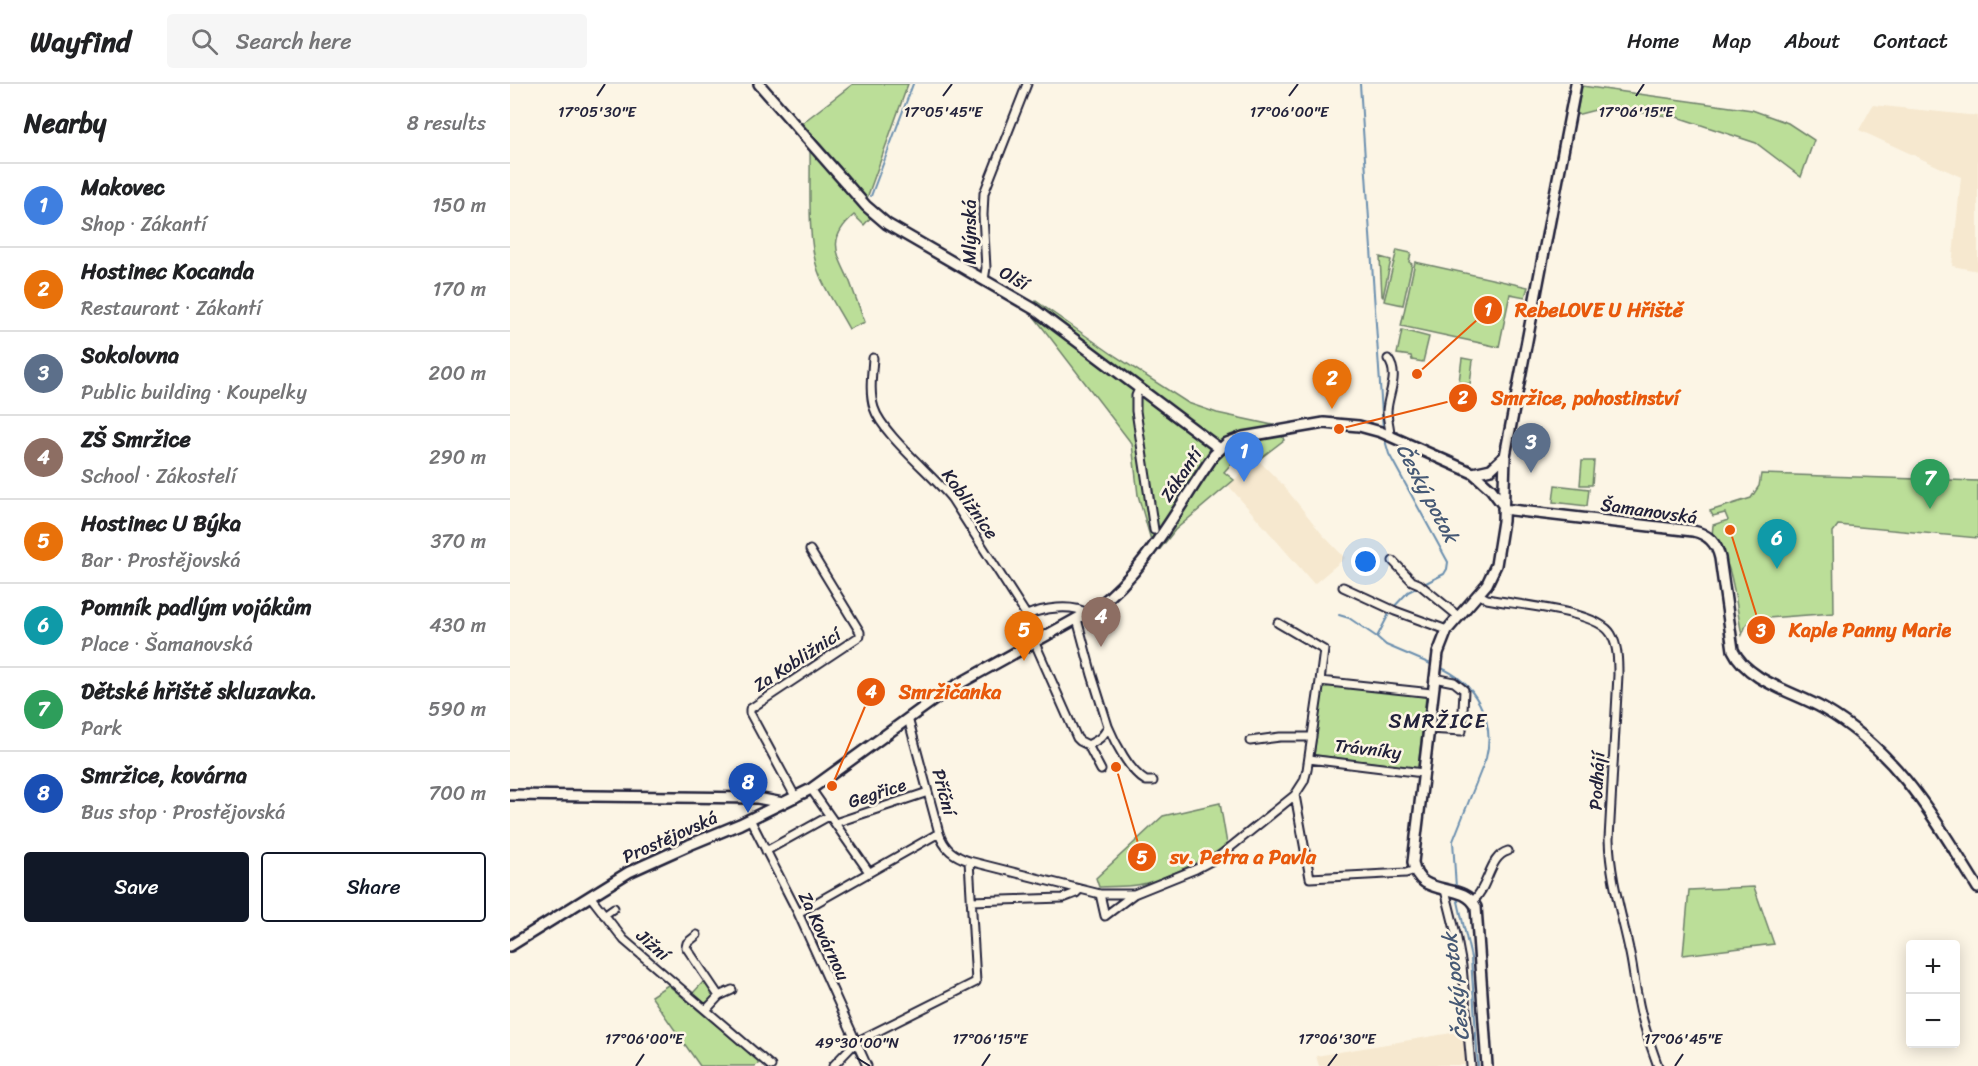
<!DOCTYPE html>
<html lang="en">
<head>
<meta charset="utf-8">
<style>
  :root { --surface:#fff; --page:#f6f6f6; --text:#202124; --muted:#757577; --line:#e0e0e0; --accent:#111827 }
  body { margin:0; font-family:Sriracha,sans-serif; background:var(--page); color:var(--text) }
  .controls { position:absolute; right:18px; bottom:18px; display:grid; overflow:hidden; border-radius:6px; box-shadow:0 3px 15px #0003 }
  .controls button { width:54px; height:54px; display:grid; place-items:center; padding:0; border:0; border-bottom:2px solid var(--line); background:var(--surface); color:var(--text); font:30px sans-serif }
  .you { position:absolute; left:856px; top:478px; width:21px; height:21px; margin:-15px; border:4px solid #fff; border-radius:50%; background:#1a73e8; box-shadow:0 0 0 9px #1a73e833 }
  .badge { display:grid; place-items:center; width:39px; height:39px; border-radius:50%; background:var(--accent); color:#fff; font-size:20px; font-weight:700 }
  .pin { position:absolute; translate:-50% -50px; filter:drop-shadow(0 2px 3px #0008) }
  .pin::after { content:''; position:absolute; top:32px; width:21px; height:18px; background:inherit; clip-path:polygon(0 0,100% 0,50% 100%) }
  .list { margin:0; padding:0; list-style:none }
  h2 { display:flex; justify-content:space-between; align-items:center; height:78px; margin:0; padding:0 24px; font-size:26px }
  h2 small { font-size:20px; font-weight:400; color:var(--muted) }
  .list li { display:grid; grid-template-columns:39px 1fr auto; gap:18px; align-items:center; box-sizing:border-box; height:84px; padding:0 24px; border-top:2px solid var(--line) }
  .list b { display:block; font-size:22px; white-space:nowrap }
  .list p { margin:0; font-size:20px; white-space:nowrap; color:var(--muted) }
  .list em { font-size:20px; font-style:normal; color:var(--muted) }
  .actions { display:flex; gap:12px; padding:18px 24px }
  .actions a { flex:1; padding:14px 0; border:2px solid var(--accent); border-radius:6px; text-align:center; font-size:21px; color:var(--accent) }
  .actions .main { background:var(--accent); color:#fff }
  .icon { flex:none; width:33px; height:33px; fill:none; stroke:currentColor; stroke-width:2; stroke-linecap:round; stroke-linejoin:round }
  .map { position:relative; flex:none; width:1468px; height:982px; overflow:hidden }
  header { display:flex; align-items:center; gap:36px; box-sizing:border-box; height:84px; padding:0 30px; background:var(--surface); border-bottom:2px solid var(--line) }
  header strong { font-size:28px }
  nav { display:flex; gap:33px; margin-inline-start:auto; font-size:21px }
  .search { width:420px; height:54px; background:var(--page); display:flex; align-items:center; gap:15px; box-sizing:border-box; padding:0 21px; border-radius:6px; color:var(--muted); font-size:22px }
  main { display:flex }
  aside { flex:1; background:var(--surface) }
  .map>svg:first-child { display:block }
  .built { fill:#f6e8cf }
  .green { fill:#bbde98; stroke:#6e806a; stroke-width:1.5 }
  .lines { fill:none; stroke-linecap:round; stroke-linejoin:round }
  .stream { stroke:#6b8faf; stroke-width:2 }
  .street-casing { stroke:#22223b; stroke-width:11 }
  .secondary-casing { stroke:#22223b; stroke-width:14 }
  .street { stroke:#fcf5e5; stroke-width:7 }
  .secondary { stroke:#fcf5e5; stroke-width:9 }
  .ticks { fill:none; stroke:#22223b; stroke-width:2 }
  .labels { text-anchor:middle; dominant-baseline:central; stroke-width:5; stroke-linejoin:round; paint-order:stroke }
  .street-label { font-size:18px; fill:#22223b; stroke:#fcf5e5 }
  .water-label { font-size:20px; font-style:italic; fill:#465975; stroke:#fcf5e5 }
  .quarter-label { font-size:21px; letter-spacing:1.5px; fill:#22223b; stroke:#fcf5e5 }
  .ticks-label { font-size:15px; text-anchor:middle; fill:#22223b; stroke:#fcf5e5; stroke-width:5; stroke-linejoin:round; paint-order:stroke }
  .leader { fill:none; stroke:#e8590c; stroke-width:2 }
  .callout-dot { fill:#e8590c; stroke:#fcf5e5; stroke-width:2 }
  .mark-label { font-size:18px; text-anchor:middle; font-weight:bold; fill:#fff }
  .callout-label { font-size:20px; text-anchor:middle; font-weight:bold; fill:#e8590c; stroke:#fcf5e5; stroke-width:5; stroke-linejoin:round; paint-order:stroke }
</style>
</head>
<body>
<header>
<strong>Wayfind</strong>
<div class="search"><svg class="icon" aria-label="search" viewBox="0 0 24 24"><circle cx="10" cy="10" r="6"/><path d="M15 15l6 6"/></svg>Search here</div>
<nav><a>Home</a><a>Map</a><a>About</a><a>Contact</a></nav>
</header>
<main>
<aside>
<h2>Nearby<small>8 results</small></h2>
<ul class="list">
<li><span class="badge" style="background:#3f7fe0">1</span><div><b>Makovec</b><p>Shop · Zákantí</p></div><em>150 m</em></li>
<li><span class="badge" style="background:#e8710a">2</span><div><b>Hostinec Kocanda</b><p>Restaurant · Zákantí</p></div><em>170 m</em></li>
<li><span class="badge" style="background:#5c6f8a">3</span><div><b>Sokolovna</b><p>Public building · Koupelky</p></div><em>200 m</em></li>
<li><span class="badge" style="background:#8d6e63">4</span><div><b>ZŠ Smržice</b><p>School · Zákostelí</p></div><em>290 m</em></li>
<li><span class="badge" style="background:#e8710a">5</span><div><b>Hostinec U Býka</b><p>Bar · Prostějovská</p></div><em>370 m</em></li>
<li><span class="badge" style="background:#0f9aa8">6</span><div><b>Pomník padlým vojákům</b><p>Place · Šamanovská</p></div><em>430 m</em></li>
<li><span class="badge" style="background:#2e9e5b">7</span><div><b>Dětské hřiště skluzavka.</b><p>Park</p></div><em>590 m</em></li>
<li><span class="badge" style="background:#1a4fb4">8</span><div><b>Smržice, kovárna</b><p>Bus stop · Prostějovská</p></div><em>700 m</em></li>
</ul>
<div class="actions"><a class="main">Save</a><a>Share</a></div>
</aside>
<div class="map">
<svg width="1468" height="982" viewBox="0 0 1468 982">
  <rect width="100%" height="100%" fill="#fcf5e5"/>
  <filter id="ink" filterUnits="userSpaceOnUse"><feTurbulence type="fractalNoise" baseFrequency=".0167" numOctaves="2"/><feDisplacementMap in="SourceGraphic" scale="12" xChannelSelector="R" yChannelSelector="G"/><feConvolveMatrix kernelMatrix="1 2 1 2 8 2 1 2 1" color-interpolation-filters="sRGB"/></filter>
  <g filter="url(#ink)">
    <path class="built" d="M1363,21L1468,32V187L1442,182L1451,93L1349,46Z
      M748,376L773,401L812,450L835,474L804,500L718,401Z
      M953,947L957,981L809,982L806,972Z"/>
    <path class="green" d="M343,0H398L357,114L292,39Z
      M1072,2L1242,26L1278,39L1304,56L1291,93L1246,59L1167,33L1093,24L1066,31Z
      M300,66L362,132L354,141L344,131C315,156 328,171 340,198C345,212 350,225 355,238L339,245C330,228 317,209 310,192C296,159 301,102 300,66Z
      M887,166L901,169L899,178L902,180L893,221L874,217Z
      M870,173L881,176L873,213L872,212Z
      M905,178L1018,203L1015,213L1000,210L989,263L891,242Z
      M526,217L602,270L678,319L707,329L767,342L774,356L744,379L730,370L714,388L724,396L665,446L650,465L641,456L628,411L622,360L519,226Z
      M892,246L919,253L913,278L902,276L901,272L887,270Z
      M952,274L963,276L960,300L949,298Z
      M1072,377H1084L1082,401H1070Z
      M1251,390L1468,397V454L1328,441L1323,448L1324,529L1245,535L1236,541L1232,551C1225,518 1224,478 1202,452L1203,441L1218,436L1215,429L1203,432L1200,427L1241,414L1249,402Z
      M1045,401L1079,405L1077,422L1043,418Z
      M813,600L916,613L908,684L804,671Z
      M710,719L717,760C701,774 647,798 627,801C614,803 601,802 589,803L586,794L653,732Z
      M1244,803L1264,860L1173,871L1179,806Z
      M193,894L205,911L200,917L195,919L182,910L194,897Z
      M158,901L249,977V979L245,982H190L141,912Z"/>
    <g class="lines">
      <path class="stream" d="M850,0L873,345
        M361,112L403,0
        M874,353L879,370L938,478L937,485L934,490L898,508L881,526L867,553L876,561L923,581
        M829,531L839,534L867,553
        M929,583C964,597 986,636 976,674L943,757L946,804
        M947,813L961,874L968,982"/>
      <defs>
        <path id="street" d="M474,196L476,184L473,131L474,109L517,0
          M363,274C362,290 359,308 364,324C372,350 423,391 442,415L531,554
          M878,275C890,291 878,309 877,327C877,335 880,343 880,351
          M629,305L626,312V327L644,446
          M883,477L902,497L909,500L948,532
          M833,503L885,527L937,546
          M968,510L977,515C1006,521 1087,526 1101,550C1108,562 1108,578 1108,591L1099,755C1100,793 1111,828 1119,865C1123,881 1124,898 1128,915C1132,938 1140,960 1148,982
          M517,531C533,524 562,520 577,529
          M768,539L814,566L810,597
          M524,557L567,654L570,657L578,661C588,656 594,653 598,642L582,591L567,535
          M398,634L429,749C434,765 444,772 459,777L590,810H624L686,785L707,774L785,711L794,697L797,686L810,597L922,609
          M598,642C605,659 620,688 636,697H643
          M918,645L952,647L954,606L944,598L924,594
          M740,657L770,653H802
          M578,661L591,686
          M799,675L913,689
          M301,705L359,788
          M785,711L800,794L896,789L905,786
          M286,714L240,629V625L350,552V548L300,466
          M240,735L288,829L357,982
          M325,739L418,708
          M256,767L319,732
          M935,806L946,850L952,882L961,982
          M590,810L595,832L624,810
          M80,812L114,856L261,982
          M461,817L553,814L566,809L570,805
          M963,817C979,803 979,772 998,767
          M288,829L429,749
          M94,831L104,824
          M187,851L177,859L176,863L209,912
          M196,926L209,912L222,906
          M323,982L346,958L466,898L459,777"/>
        <path id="secondary" d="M249,0L356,122L377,140L524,225L710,365
          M963,389L981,405L993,421
          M993,425L1183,447C1198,450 1207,460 1210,474L1223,566C1238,598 1285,608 1314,625C1388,668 1424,734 1468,804
          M0,711L247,714L273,719
          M0,862L119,788L179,761L230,740L301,705L436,607L586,524C636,487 669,421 704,371L717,359L733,353L814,339L849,342L871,348L963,389L981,385L995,372
          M977,982L966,823C954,796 908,816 903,778L928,569L937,546L977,500L986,481L993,437L995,372L1066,0"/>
      </defs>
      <use href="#street" class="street-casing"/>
      <use href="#secondary" class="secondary-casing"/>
      <use href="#street" class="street"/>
      <use href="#secondary" class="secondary"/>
    </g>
  </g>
  <path class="ticks" d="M87,12L95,0M433,12L442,0M779,12L788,0M1126,12L1134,0M347,974L360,982M126,982L134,970M472,982L480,970M818,982L827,970M1165,982L1173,970"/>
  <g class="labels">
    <g class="street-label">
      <text transform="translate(460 148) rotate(-90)">Mlýnská</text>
      <text transform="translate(504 194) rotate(30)">Olší</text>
      <text transform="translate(671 391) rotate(-56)">Zákantí</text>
      <text transform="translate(460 420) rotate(54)">Kobližnice</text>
      <text transform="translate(1139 427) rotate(8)">Šamanovská</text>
      <text transform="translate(287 576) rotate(-33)">Za Kobližnicí</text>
      <text transform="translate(858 665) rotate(7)">Trávníky</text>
      <text transform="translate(1087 697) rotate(-87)">Podhájí</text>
      <text transform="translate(434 708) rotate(75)">Příční</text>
      <text transform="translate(367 709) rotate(-18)">Gegřice</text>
      <text transform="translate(160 753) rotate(-24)">Prostějovská</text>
      <text transform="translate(314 852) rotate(65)">Za Kovárnou</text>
      <text transform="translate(143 861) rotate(41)">Jižní</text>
    </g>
    <g class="water-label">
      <text transform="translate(917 409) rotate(62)">Český potok</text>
      <text transform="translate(946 903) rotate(-97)">Český potok</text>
    </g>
    <g class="quarter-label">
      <text x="928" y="637">SMRŽICE</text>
    </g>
  </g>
  <g class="ticks-label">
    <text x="433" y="33">17°05'45"E</text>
    <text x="779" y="33">17°06'00"E</text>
    <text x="1126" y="33">17°06'15"E</text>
    <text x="87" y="33">17°05'30"E</text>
    <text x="134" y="960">17°06'00"E</text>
    <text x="480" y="960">17°06'15"E</text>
    <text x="827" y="960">17°06'30"E</text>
    <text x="1173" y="960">17°06'45"E</text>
    <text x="347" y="964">49°30'00"N</text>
  </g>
  <path class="leader" d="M907 290L978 226M829 345L953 314M1220 446L1251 546M322 702L361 608M606 683L632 773"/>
  <g class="callout-dot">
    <circle cx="907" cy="290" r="6"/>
    <circle cx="829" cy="345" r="6"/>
    <circle cx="1220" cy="446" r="6"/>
    <circle cx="322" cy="702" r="6"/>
    <circle cx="606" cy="683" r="6"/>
    <circle cx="978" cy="226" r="15"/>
    <circle cx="953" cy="314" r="15"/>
    <circle cx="1251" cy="546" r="15"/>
    <circle cx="361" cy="608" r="15"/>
    <circle cx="632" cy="773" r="15"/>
  </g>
  <g class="mark-label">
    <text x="978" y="232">1</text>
    <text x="953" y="320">2</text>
    <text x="1251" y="553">3</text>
    <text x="361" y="614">4</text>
    <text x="632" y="780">5</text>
  </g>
  <g class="callout-label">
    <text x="1089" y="233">RebeLOVE U Hřiště</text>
    <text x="1075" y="321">Smržice, pohostinství</text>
    <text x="1360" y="553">Kaple Panny Marie</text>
    <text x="440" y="615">Smržičanka</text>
    <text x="733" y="780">sv. Petra a Pavla</text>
  </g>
</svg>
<div class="controls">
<button>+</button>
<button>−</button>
</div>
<div class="you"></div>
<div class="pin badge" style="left:734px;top:398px;background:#3f7fe0">1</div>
<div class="pin badge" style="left:822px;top:325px;background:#e8710a">2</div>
<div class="pin badge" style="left:1021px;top:389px;background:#5c6f8a">3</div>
<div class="pin badge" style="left:591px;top:563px;background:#8d6e63">4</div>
<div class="pin badge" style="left:514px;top:577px;background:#e8710a">5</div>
<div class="pin badge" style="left:1267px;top:485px;background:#0f9aa8">6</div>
<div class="pin badge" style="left:1420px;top:425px;background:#2e9e5b">7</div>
<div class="pin badge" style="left:238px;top:729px;background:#1a4fb4">8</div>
</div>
</main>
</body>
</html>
